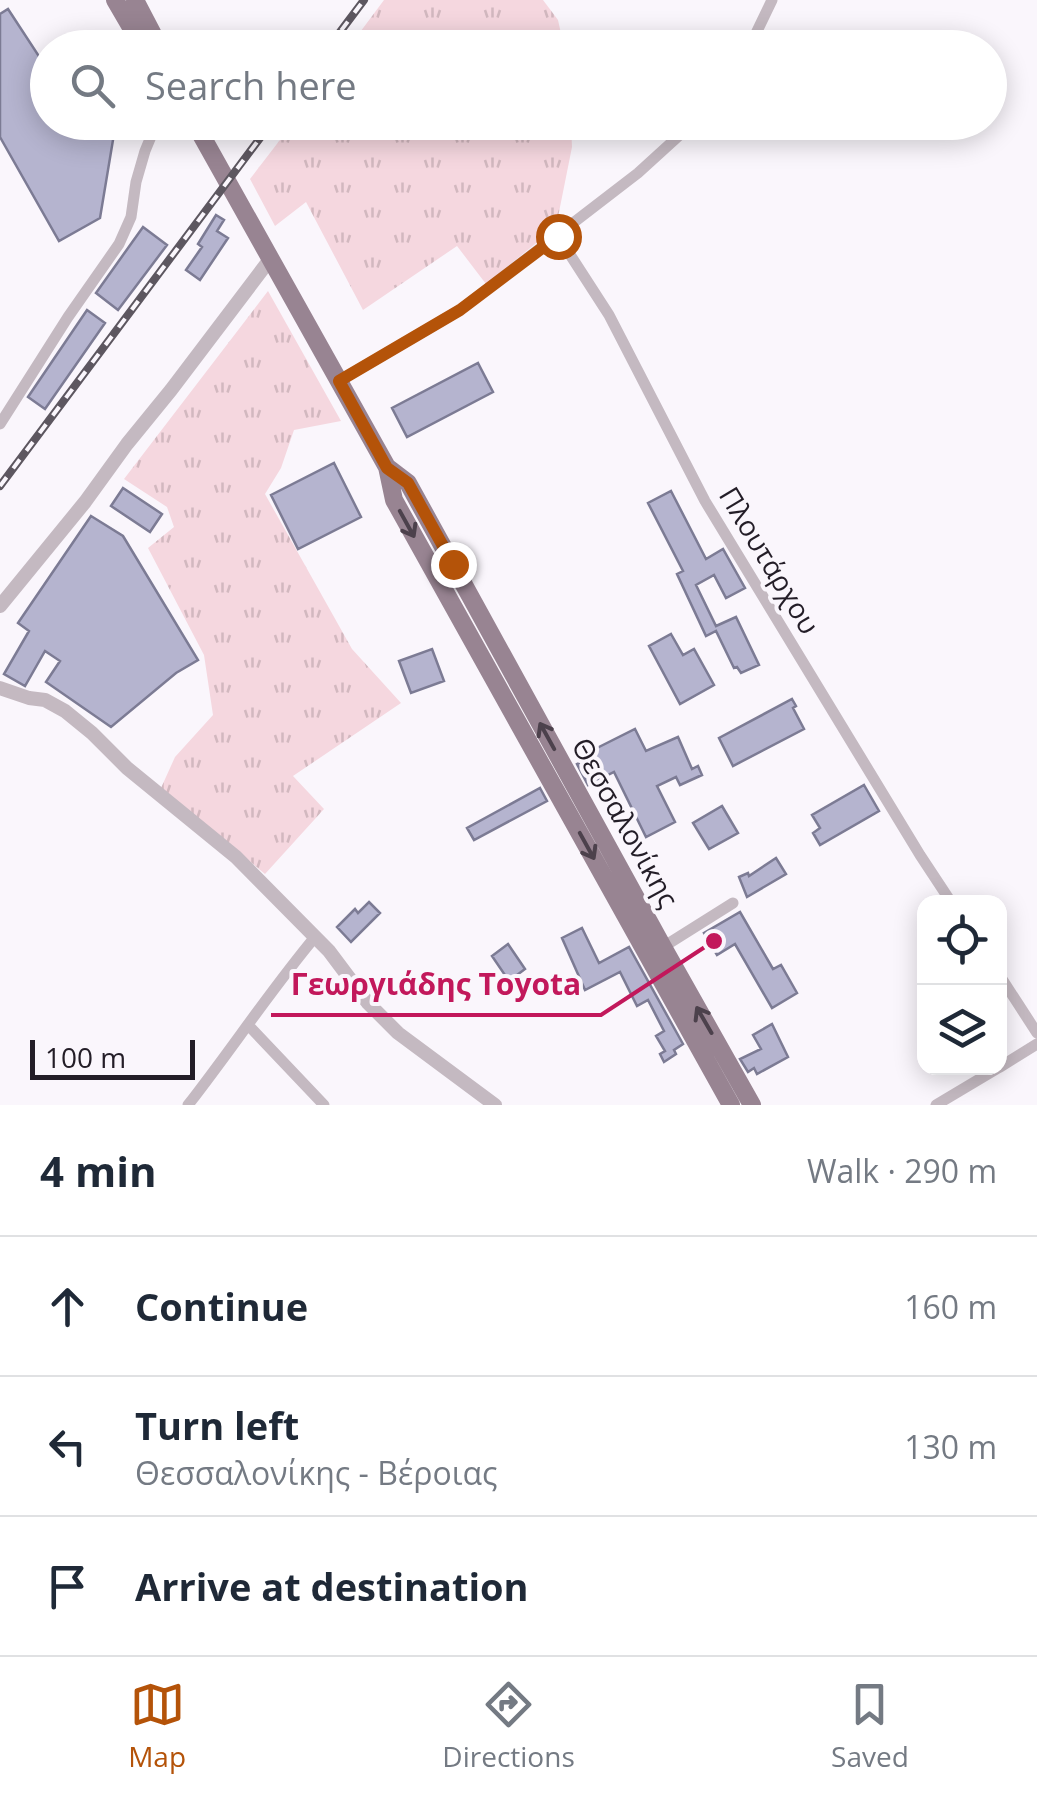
<!DOCTYPE html>
<html lang="en">
<head>
<meta charset="utf-8">
<style>
  :root { --surface:#fff; --page:#f6f6f7; --text:#1f2937; --muted:#747a83; --line:#e0e1e3; --accent:#b45309 }
  body { margin:0; font-family:"Open Sans",sans-serif; background:var(--page); color:var(--text) }
  .controls { position:absolute; right:30px; bottom:30px; display:grid; overflow:hidden; border-radius:20px; box-shadow:0 5px 25px #0003 }
  .controls button { width:90px; height:90px; display:grid; place-items:center; padding:0; border:0; border-bottom:2px solid var(--line); background:var(--surface); color:var(--text); font:50px sans-serif }
  .scale { position:absolute; left:30px; bottom:25px; width:165px; box-sizing:border-box; padding-left:10px; border:5px solid #231d27; border-top:0; font-size:28px; line-height:35px; white-space:nowrap; color:#231d27; -webkit-text-stroke:8px #faf6fc; paint-order:stroke }
  .stop { position:absolute; width:30px; height:30px; margin:-22px; border:8px solid #b45309; border-radius:50%; background:#fff }
  .stop.end { background:#b45309; border-color:#fff; box-shadow:0 2px 10px #0008 }
  .list { margin:0; padding:0; list-style:none }
  h2 { display:flex; justify-content:space-between; align-items:center; height:130px; margin:0; padding:0 40px; font-size:42px }
  h2 small { font-size:32px; font-weight:400; color:var(--muted) }
  .list li { display:grid; grid-template-columns:65px 1fr auto; gap:30px; align-items:center; box-sizing:border-box; height:140px; padding:0 40px; border-top:2px solid var(--line) }
  .list b { display:block; font-size:38px; white-space:nowrap }
  .list p { margin:0; font-size:32px; white-space:nowrap; color:var(--muted) }
  .list em { font-size:32px; font-style:normal; color:var(--muted) }
  .icon { flex:none; width:55px; height:55px; fill:none; stroke:currentColor; stroke-width:2; stroke-linecap:round; stroke-linejoin:round }
  .map { position:relative; flex:none; width:1037px; height:1105px; overflow:hidden }
  .search { position:absolute; background:var(--surface); box-shadow:0 5px 25px #0003; left:30px; right:30px; top:30px; height:110px; display:flex; align-items:center; gap:25px; box-sizing:border-box; padding:0 35px; border-radius:55px; color:var(--muted); font-size:38px }
  .sheet { height:550px; background:var(--surface) }
  nav { display:flex; justify-content:space-around; align-items:center; box-sizing:border-box; height:140px; border-top:2px solid var(--line); background:var(--surface); font-size:28px; color:var(--muted) }
  nav a { display:grid; justify-items:center; gap:5px }
  nav .on { color:var(--accent) }
  .map>svg:first-child { display:block }
  .grass { fill:url(#grass-tufts) }
  .building { fill:#b5b4cf; stroke:#7c7b94; stroke-width:2.5 }
  .lines { fill:none; stroke-linecap:round; stroke-linejoin:round }
  .minor { stroke:#c4b9c1; stroke-width:11 }
  .tertiary { stroke:#c4b9c1; stroke-width:14 }
  .primary { stroke:#988492; stroke-width:18 }
  .rail-casing { stroke:#5d5760; stroke-width:8 }
  .rail { stroke:#faf6fc; stroke-width:4; stroke-dasharray:11; stroke-linecap:butt }
  .oneway { stroke:#4c414c }
  .route { stroke:#b45309; stroke-width:12 }
  .labels { text-anchor:middle; dominant-baseline:central; stroke-width:8; stroke-linejoin:round; paint-order:stroke }
  .street-label { font-size:28px; fill:#231d27; stroke:#faf6fc }
  .leader { fill:none; stroke:#c2185b; stroke-width:4 }
  .callout-dot { fill:#c2185b; stroke:#faf6fc; stroke-width:4 }
  .callout-label { font-size:30px; text-anchor:middle; font-weight:bold; fill:#c2185b; stroke:#faf6fc; stroke-width:8; stroke-linejoin:round; paint-order:stroke }
</style>
</head>
<body>
<div class="map">
<svg width="1037" height="1105" viewBox="0 0 1037 1105">
  <defs>
    <pattern id="grass-tufts" width="24" height="20" patternUnits="userSpaceOnUse" patternTransform="scale(2.5)"><rect width="24" height="20" fill="#f5d7df"/><path d="M3 7l-1-3M5 7V3M7 7l1-3M15 17l-1-3M17 17v-4M19 17l1-3" fill="none" stroke="#d2b8bf"/></pattern>
  </defs>
  <rect width="100%" height="100%" fill="#faf6fc"/>
  <path class="grass" d="M384,0H543L558,20L564,47H349Z
    M293,123H571L572,147L556,227L486,284L457,246L363,310L306,202L275,226L250,179Z
    M268,291L341,421L294,430L281,468L265,494L352,649L401,703L293,776L324,809L265,874L161,788L175,757L213,715L204,655L148,548L174,527L167,507L124,479Z"/>
  <path class="building" d="M8,9L48,70V122H112L113,140L100,218L59,241L0,137V14Z
    M216,215L224,220L217,231L228,238L200,280L186,270L202,247L198,244Z
    M143,227L167,245L118,310L96,293Z
    M87,310L105,323L45,409L28,397Z
    M478,363L493,392L407,437L392,408Z
    M334,463L361,517L298,549L271,495Z
    M123,488L162,514L150,532L111,506Z
    M671,491L706,559L723,549L745,588L726,598L714,575L696,585L716,626L736,617L759,665L741,673L737,667L734,668L716,631L706,636L677,574L683,571L648,503Z
    M91,516L123,536L198,660L176,673L111,727L46,682L60,661L45,651L25,686L4,674L29,631L18,623Z
    M671,634L683,655L694,649L714,685L680,704L649,646Z
    M432,649L444,681L411,693L399,661Z
    M792,699L796,706L793,708L804,729L733,766L719,738Z
    M635,729L646,751L678,737L692,769L698,766L702,775L680,785L676,777L657,786L675,822L646,837L614,772L588,785L577,764L595,755L593,750Z
    M864,785L879,811L820,845L813,833L820,828L812,815Z
    M540,788L547,801L474,840L467,828Z
    M722,806L738,833L709,849L693,823Z
    M776,858L786,874L747,897L739,877L748,873L749,876Z
    M369,902L380,913L351,942L337,927L355,909L358,913Z
    M740,912L773,969L781,965L797,993L772,1008L735,944L717,955L704,933Z
    M582,928L599,963L629,947L683,1044L674,1050L676,1054L664,1062L660,1054L665,1051L656,1036L664,1031L648,1000L637,1006L620,972L585,990L562,938Z
    M508,944L525,969L509,981L492,956Z
    M772,1024L788,1057L757,1074L754,1068L748,1072L740,1059L761,1049L753,1035Z"/>
  <g class="lines">
    <path class="minor" d="M749,48L772,0
      M558,236L609,315L705,501L920,855L951,902
      M339,381L460,310L638,173L694,122
      M0,424L68,317L119,244L131,217L136,182L145,151L157,122
      M663,947L733,903
      M1000,976L1037,1033
      M249,1026L324,1105
      M1000,1067L1037,1044
      M188,1105C231,1050 270,991 315,937
      M936,1105L998,1068"/>
    <path class="tertiary" d="M0,606L85,502L127,444L171,390L271,258
      M0,688L29,698L45,700L65,711L92,733L127,768L236,857L329,951L368,1003L398,1033L495,1105"/>
    <path class="primary" d="M115,0L143,48
      M135,0L160,48
      M194,122L387,467L394,500L731,1105
      M387,467L408,483L663,947L752,1105"/>
    <defs>
      <path id="rail" d="M328,48L364,0
        M0,486L272,122"/>
    </defs>
    <use href="#rail" class="rail-casing"/>
    <use href="#rail" class="rail"/>
  </g>
  <defs><path id="oneway-shaft" d="M-6 0H5M1.5-3L5.5 0L1.5 3" fill="none" stroke-width="1.6" stroke-linecap="round" stroke-linejoin="round" transform="scale(2.5)"/></defs>
  <g class="oneway">
    <use href="#oneway-shaft" transform="translate(407 524) rotate(61)"/>
    <use href="#oneway-shaft" transform="translate(547 736) rotate(-119)"/>
    <use href="#oneway-shaft" transform="translate(587 846) rotate(61)"/>
    <use href="#oneway-shaft" transform="translate(704 1020) rotate(-120)"/>
  </g>
  <g class="lines">
    <path class="route" d="M453,564L408,483L387,468L339,381L460,310L558,236"/>
  </g>
  <g class="labels">
    <g class="street-label">
      <text transform="translate(770 560) rotate(59)">Πλουτάρχου</text>
      <text transform="translate(626 822) rotate(61)">Θεσσαλονίκης</text>
    </g>
  </g>
  <path class="leader" d="M714 941L601 1015H271"/>
  <circle class="callout-dot" cx="714" cy="941" r="10"/>
  <g class="callout-label">
    <text x="436" y="995">Γεωργιάδης Toyota</text>
  </g>
</svg>
<div class="controls">
<button><svg class="icon" aria-label="locate" viewBox="0 0 24 24"><circle cx="12" cy="12" r="6"/><path d="M12 2v4M12 18v4M2 12h4M18 12h4"/></svg></button>
<button><svg class="icon" aria-label="layers" viewBox="0 0 24 24"><path d="M12 4l9 5-9 5-9-5zM3 14l9 5 9-5"/></svg></button>
</div>
<div class="scale">100 m</div>
<div class="stop" style="left:558px;top:236px"></div>
<div class="stop end" style="left:453px;top:564px"></div>
<div class="search"><svg class="icon" aria-label="search" viewBox="0 0 24 24"><circle cx="10" cy="10" r="6"/><path d="M15 15l6 6"/></svg>Search here</div>
</div>
<section class="sheet">
<h2>4 min<small>Walk · 290 m</small></h2>
<ul class="list">
<li><svg class="icon" aria-label="ahead" viewBox="0 0 24 24"><path d="M12 20V5M6 11l6-6 6 6"/></svg><div><b>Continue</b></div><em>160 m</em></li>
<li><svg class="icon" aria-label="left" viewBox="0 0 24 24"><path d="M17 20v-9H6M10 6l-5 5 5 5"/></svg><div><b>Turn left</b><p>Θεσσαλονίκης - Βέροιας</p></div><em>130 m</em></li>
<li><svg class="icon" aria-label="arrive" viewBox="0 0 24 24"><path d="M6 21V4h12l-3 4 3 4H6"/></svg><div><b>Arrive at destination</b></div></li>
</ul>
</section>
<nav>
<a class="on"><svg class="icon" aria-label="map" viewBox="0 0 24 24"><path d="M3 6l6-2 6 2 6-2v14l-6 2-6-2-6 2zM9 4v14M15 6v14"/></svg>Map</a>
<a><svg class="icon" aria-label="directions" viewBox="0 0 24 24"><path d="M12 3l9 9-9 9-9-9zM9 14v-3h6M13 9l2 2-2 2"/></svg>Directions</a>
<a><svg class="icon" aria-label="saved" viewBox="0 0 24 24"><path d="M7 4h10v16l-5-4-5 4z"/></svg>Saved</a>
</nav>
</body>
</html>
